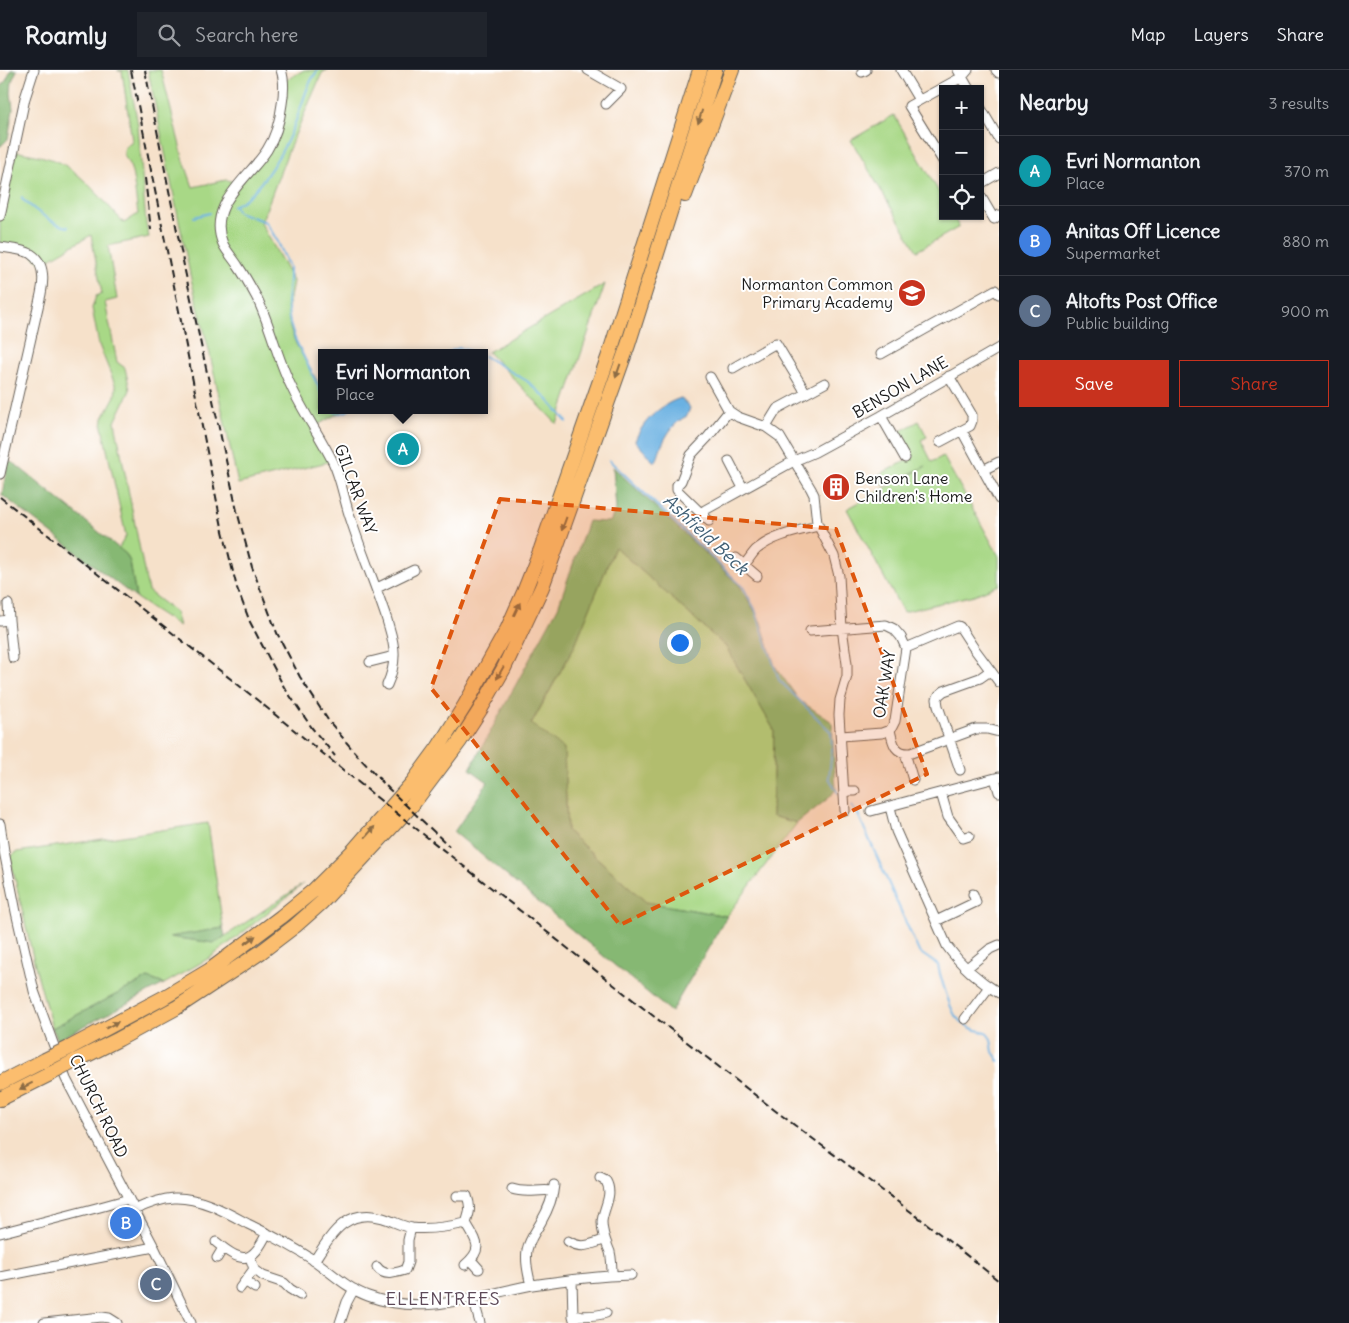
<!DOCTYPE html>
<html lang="en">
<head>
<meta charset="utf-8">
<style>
  :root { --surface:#171b24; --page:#20242c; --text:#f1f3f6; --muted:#9ea1a6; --line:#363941; --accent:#c8321e }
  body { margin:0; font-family:Delius,sans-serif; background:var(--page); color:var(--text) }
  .controls { position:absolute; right:15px; top:15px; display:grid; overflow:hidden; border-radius:0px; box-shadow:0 1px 4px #0004 }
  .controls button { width:45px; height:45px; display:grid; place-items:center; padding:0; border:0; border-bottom:1px solid var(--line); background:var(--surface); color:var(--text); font:25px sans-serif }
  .you { position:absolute; left:679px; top:572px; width:18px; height:18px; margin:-12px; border:4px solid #fff; border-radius:50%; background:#1a73e8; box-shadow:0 0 0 8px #1a73e833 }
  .badge { display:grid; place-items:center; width:32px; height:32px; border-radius:50%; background:var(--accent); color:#fff; font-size:16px; font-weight:700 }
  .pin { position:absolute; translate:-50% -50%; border:2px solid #fff; box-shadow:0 1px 5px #0006 }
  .popup { position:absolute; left:318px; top:279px; width:170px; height:65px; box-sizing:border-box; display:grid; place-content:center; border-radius:0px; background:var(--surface); filter:drop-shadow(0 1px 4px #0005); font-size:16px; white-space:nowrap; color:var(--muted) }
  .popup b { font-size:19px; color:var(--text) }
  .popup::after { content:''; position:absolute; left:50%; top:100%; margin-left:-10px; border:10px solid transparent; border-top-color:var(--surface) }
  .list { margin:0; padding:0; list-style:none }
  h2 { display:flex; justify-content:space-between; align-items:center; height:65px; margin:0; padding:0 20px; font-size:21px }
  h2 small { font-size:16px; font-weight:400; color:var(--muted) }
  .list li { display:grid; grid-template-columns:32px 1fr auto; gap:15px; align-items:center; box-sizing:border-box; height:70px; padding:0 20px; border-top:1px solid var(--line) }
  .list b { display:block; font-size:19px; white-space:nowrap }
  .list p { margin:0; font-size:16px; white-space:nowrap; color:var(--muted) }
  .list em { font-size:16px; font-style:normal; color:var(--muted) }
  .actions { display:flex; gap:10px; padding:15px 20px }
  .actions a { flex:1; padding:11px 0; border:1px solid var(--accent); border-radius:0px; text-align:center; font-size:18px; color:var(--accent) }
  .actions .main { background:var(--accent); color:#fff }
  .icon { flex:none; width:28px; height:28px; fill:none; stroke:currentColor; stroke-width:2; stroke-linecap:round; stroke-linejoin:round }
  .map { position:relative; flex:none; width:999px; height:1253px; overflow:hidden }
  header { display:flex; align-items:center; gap:30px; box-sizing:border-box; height:70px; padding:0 25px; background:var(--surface); border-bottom:1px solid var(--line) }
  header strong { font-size:24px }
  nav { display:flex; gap:28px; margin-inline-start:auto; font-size:18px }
  .search { width:350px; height:45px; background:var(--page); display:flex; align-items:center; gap:12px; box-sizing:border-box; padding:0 18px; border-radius:0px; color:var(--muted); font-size:19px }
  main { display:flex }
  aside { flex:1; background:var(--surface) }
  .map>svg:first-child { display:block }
  .green { fill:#a8d886; stroke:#627a51 }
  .forest { fill:#86b873; stroke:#516a48 }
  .water { fill:#6bb1e2; stroke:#44667f }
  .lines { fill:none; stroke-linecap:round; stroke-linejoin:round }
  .stream { stroke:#6bb1e2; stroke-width:2 }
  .minor-casing { stroke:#686159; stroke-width:11 }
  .highway-casing { stroke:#686159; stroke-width:16 }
  .minor { stroke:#fff; stroke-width:9 }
  .highway { stroke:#fbbd6e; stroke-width:14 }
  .rail { stroke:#1c1c1c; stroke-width:2; stroke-dasharray:8 4; stroke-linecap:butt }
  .highway-bridge-casing { stroke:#686159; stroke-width:16; stroke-linecap:butt }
  .highway-bridge { stroke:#fbbd6e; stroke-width:14 }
  .oneway { fill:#8c6c45 }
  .marked { fill:#de560d; fill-opacity:0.2; stroke:#de560d; stroke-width:4; stroke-dasharray:10 6; stroke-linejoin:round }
  .labels { text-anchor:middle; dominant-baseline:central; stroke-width:4; stroke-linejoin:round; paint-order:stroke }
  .poi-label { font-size:16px; fill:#1c1c1c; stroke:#fff; text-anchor:end }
  .street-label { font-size:16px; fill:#1c1c1c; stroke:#fff }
  .water-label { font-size:18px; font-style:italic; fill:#405f75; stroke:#fff }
  .neighbourhood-label { font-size:18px; letter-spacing:1px; fill:#5d4958; stroke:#fff }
</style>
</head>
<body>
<header>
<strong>Roamly</strong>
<div class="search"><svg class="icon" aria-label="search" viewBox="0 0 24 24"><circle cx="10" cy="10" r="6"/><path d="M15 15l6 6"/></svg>Search here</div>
<nav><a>Map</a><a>Layers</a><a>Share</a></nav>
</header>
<main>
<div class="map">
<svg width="999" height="1253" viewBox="0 0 999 1253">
  <rect width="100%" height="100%" fill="#fff"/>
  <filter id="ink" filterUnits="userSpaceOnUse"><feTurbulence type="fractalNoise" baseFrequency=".02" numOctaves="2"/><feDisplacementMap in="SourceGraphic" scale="10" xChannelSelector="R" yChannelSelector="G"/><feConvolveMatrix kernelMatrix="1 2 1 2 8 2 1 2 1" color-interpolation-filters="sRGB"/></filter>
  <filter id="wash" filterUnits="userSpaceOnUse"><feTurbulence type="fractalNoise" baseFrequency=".0096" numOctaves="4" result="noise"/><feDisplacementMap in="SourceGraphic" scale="20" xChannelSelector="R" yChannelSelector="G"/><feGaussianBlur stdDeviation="1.12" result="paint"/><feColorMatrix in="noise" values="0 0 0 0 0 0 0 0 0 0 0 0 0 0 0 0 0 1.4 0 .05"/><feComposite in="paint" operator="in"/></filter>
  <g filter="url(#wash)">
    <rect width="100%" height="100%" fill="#f6e1ca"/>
    <path class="green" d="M118,0H128L138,55L146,154L149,167L108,176L117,229L105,232L117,292L125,298L130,320L115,352L148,521L175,542L179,556L136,528L130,492L126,484L118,479L126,466L102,357L103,348L115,326L116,317L99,275L92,238L96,226L102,224L91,165L41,194L30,183L0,177V146L14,81C29,84 45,86 59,92C83,104 105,133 124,153L138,144C136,132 134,105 130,96C126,89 122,85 125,77L132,71L122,1H118Z
      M148,0H161L183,88L193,117L226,110L240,113L273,69L284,11L304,0H327L322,3L289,79L261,153L293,211L288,239L290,258L296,274L322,319V340H344L314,357L332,391L238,414L209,280L191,209Z
      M894,45L943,129V146H953L959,157L917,181L851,70Z
      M605,214L557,354L488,282Z
      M919,351L927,367L921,370L932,392L943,386L999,486V515L974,525L903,542L847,439L926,396L884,416L878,405L910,389L897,363Z
      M615,477L726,577L774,660L772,746L797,753L727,846L646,832L567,761L564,680L531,655L574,577Z
      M208,753L223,858L172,867L215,873L303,814L241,864L211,887L164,914L148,908L52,958L35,896L10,787L17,782Z"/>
    <path class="forest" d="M11,0H17L12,11L11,23L13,39L8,69L0,77V19L7,9Z
      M8,391L15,394L126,484L130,492L136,528L2,425Z
      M613,397L740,516L761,552L775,596L799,630L832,652L836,719L830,727L797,753L772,746L774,660L726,577L615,477L574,577L531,654L564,679L567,761L646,832L727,846L671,942L454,762L488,712L470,699L558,537L588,451L610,452L616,439Z
      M223,858L225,866L215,873L169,867Z
      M148,908L164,914L58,970L52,958Z"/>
    <path class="water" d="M681,328C684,333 688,334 690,338L687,346C674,352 667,364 661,377C659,382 659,387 655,392L653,391L635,371C642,352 661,334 681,328Z"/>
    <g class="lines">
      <path class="stream" d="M22,127V129C34,139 53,155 68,157
        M232,136C259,128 289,72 298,45C304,30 307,13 318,0
        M234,136L238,142L266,152L278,172L289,197V209L287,233L290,254L295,269L322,324
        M194,147L210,143
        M447,283L459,278L477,283
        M484,286L527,311L547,329L567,352
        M332,340C338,345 343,344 349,340
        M609,390L743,517L755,539L779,610L831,662L832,678L829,708L838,723
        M851,736L858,744L919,882L938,895C940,906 951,942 957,948C965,956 976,961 986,962L991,969L993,982L999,991"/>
    </g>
  </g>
  <g filter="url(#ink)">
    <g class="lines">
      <defs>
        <path id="minor" d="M281,0C285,11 284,22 282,34C280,50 276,66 267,80C249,108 206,135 223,174C227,182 233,188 238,196C245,206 251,217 257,228C271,257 277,288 291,316C303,342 320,366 333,392C342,411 344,431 351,450C362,484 376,516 387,550C390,561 395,574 394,586C394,597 391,606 387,615
          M588,0L621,19L606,34
          M901,0L919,30
          M958,0L969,19
          M996,0L999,3
          M862,2L866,0
          M980,37L999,69
          M943,91L909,36L962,7L968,0
          M980,114L999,103
          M980,125L994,149L999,145
          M0,146L25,28L34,0
          M0,177C8,178 25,180 31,184C45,193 44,210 41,224L0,404
          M881,284L995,220L999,224
          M733,298L776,273L806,323
          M710,307L729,341L738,347L766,357L780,367L811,419L814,425L817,453L834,486L839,506L842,558L847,594V606L840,630L839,645L845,741
          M881,346L905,388
          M766,357L777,339L825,313
          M962,361L999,429
          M940,372L970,356L972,351V345L949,306
          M729,391L743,418
          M983,400L999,392
          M701,443L705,440L794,391L815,382L881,346L999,278
          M709,451L677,420V415L681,411L691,385L708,367L729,341
          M736,488L757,506
          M744,495C749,490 752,483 757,479C774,465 798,461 818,456
          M377,518L414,500
          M8,534L9,550
          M0,551L9,550L13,588
          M810,561L886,555L894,559L901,567L906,578L895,651L892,657L890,660C893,674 895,684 911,683L976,659H987L999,662
          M906,578L958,556L960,557L973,577L999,612
          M370,592L394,586
          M841,666L882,663L890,660
          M905,683L913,710
          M960,700L938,636L937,629L939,625L944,621L980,608L990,601
          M995,708L999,722
          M844,721H855
          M941,723L948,747L963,768L969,766
          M890,737L896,761L947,876C960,894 979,911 999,923
          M871,741L999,707
          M0,754L4,781L16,842L34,921L66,1009L154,1177L191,1253
          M936,851L976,832L973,824
          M967,898L990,879L999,875
          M965,949L989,917
          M600,1108L606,1111C614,1125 603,1138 602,1152C602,1164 606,1172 610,1182C612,1190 612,1198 612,1206
          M512,1119C526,1124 539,1119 553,1121
          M457,1126H467C471,1137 470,1142 466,1153
          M134,1140C147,1134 159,1129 174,1128C200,1127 226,1142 248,1154C271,1165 294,1177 315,1191C332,1203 348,1219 368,1226C423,1247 478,1225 532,1215C565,1210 598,1206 631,1205
          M0,1163L100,1137L129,1129
          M568,1171C582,1180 590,1174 604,1170
          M216,1172C242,1194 252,1194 267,1163
          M250,1187L254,1199L263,1206L284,1213L290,1219L300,1225
          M217,1188L223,1178
          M471,1190L479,1199
          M314,1191C331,1165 346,1137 383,1148C393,1151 401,1156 412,1158C430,1160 448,1157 466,1153
          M465,1195C485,1178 476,1171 466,1153
          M377,1197C384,1207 395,1203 405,1200L408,1192V1170L411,1158
          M0,1207L154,1177
          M572,1210L573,1246L575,1253
          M245,1211L255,1218
          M531,1215C528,1204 525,1192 527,1180C529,1170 536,1161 541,1152C548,1140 553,1128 554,1115
          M240,1218L254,1199
          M473,1228L480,1253
          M573,1246C584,1245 596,1247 606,1243
          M44,1253L102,1247L109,1248L117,1253
          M340,1253L347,1232L354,1219"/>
        <path id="highway" d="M685,125L732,0
          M69,978L163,928L210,900L281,847L313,821L353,781L413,712L438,678L465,635L507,560L524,522L541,479L610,282L700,0
          M75,991L119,969L176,938L261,882L295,856L321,833L412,735L460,671L480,640L504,598L542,517L628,275L715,0
          M0,1013L45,990
          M0,1029L52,1003"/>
      </defs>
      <use href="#minor" class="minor-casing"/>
      <use href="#highway" class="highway-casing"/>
      <use href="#minor" class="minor"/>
      <use href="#highway" class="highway"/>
      <path class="rail" d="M131,0L222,457L237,518L250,552L284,617L312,658L335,686
        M145,0L185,201L237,441L252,497L277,563L300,607L328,650L357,685L389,719L449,776
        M145,108L151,160
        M0,427L251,625L380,730L647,941L777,1042L926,1153L999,1211"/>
      <defs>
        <path id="highway-bridge" d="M45,990L69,978
          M52,1003L75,991"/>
      </defs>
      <use href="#highway-bridge" class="highway-bridge-casing"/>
      <use href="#highway-bridge" class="highway-bridge"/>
    </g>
    <defs><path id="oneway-solid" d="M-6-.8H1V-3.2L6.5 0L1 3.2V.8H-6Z" transform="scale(1.25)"/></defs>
    <g class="oneway">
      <use href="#oneway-solid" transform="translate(700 47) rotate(107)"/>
      <use href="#oneway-solid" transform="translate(618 301) rotate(109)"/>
      <use href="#oneway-solid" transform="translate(564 454) rotate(110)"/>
      <use href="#oneway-solid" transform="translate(517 539) rotate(-65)"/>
      <use href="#oneway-solid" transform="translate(500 603) rotate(119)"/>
      <use href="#oneway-solid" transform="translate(370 762) rotate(-49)"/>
      <use href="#oneway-solid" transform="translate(250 870) rotate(-36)"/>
      <use href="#oneway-solid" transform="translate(112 955) rotate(-28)"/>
      <use href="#oneway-solid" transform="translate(26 1016) rotate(153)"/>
    </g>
  </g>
  <path class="marked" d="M500,429L836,459L927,704L620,855L431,618Z"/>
  <defs>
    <symbol id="school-disc" viewBox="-11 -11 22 22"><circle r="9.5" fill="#c8321e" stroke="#fff"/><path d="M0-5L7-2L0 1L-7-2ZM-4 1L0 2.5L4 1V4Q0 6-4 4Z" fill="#fff"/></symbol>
    <symbol id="building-disc" viewBox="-11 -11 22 22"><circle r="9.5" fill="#c8321e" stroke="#fff"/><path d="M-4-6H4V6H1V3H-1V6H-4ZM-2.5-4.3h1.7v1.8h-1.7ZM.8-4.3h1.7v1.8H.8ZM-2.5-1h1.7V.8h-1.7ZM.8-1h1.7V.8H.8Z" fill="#fff"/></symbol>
  </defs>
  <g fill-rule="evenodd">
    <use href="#school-disc" x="896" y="207" width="32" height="32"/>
    <use href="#building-disc" x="820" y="401" width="32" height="32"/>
  </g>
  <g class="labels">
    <g class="poi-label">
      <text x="893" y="214">Normanton Common<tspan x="893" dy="18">Primary Academy</tspan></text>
      <text x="855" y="408" text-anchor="start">Benson Lane<tspan x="855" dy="18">Children's Home</tspan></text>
    </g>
    <g class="street-label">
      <text transform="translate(900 317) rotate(-30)">BENSON LANE</text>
      <text transform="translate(356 419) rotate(70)">GILCAR WAY</text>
      <text transform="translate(884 614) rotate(-81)">OAK WAY</text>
      <text transform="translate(99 1036) rotate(64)">CHURCH ROAD</text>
    </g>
    <g class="water-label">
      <text transform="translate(706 464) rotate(43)">Ashfield Beck</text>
    </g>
    <g class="neighbourhood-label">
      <text x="443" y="1228">ELLENTREES</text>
    </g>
  </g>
</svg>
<div class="controls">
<button>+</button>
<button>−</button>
<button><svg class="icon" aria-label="locate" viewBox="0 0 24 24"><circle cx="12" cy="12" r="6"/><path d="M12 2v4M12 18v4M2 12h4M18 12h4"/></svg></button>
</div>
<div class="you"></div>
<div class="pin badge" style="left:403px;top:379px;background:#0f9aa8">A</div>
<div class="popup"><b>Evri Normanton</b>Place</div>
<div class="pin badge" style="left:126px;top:1153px;background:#3f7fe0">B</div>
<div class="pin badge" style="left:156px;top:1214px;background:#5c6f8a">C</div>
</div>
<aside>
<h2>Nearby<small>3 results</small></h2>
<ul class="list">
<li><span class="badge" style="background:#0f9aa8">A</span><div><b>Evri Normanton</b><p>Place</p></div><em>370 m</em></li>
<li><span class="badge" style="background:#3f7fe0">B</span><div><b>Anitas Off Licence</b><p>Supermarket</p></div><em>880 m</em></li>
<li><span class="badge" style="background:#5c6f8a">C</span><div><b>Altofts Post Office</b><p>Public building</p></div><em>900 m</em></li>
</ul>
<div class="actions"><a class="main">Save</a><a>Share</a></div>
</aside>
</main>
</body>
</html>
